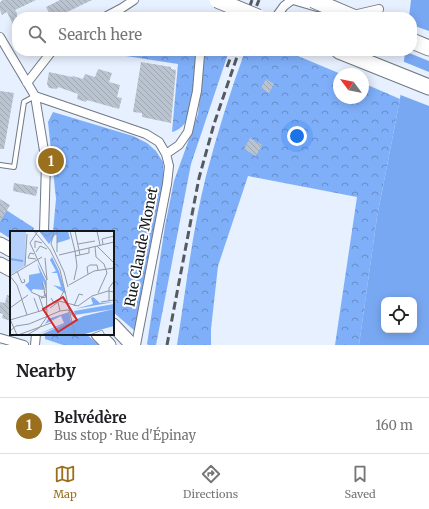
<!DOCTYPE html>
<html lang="en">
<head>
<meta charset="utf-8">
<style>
  :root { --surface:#fff; --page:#f6f6f6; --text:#202124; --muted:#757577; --line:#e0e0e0; --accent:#9a6f1e }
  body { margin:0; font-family:Merriweather,serif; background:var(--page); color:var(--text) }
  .controls { position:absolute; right:12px; bottom:12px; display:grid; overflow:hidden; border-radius:8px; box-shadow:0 2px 10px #0003 }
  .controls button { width:36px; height:36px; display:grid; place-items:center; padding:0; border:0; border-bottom:1px solid var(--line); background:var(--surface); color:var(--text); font:20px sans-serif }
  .compass { position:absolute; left:333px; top:68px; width:36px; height:36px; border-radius:50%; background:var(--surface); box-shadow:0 2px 10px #0003; rotate:302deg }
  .you { position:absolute; left:297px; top:136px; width:14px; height:14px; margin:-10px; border:3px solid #fff; border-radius:50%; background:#1a73e8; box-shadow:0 0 0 6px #1a73e833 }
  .badge { display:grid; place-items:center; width:26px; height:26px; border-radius:50%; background:var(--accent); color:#fff; font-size:13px; font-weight:700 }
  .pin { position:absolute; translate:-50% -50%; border:2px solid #fff; box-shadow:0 1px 4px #0006 }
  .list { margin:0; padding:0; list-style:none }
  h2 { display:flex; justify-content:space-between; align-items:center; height:52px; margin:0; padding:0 16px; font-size:17px }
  h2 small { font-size:13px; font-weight:400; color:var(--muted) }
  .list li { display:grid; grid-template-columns:26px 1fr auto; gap:12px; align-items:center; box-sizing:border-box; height:56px; padding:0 16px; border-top:1px solid var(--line) }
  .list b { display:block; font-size:15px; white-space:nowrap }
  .list p { margin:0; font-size:13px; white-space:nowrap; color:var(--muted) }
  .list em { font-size:13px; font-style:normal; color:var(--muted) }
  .icon { flex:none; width:22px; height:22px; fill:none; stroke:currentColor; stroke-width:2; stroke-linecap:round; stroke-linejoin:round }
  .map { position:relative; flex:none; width:429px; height:345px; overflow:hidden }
  .search { position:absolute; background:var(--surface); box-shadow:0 2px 10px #0003; left:12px; right:12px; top:12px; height:44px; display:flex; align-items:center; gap:10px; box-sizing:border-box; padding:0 14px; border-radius:16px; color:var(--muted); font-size:15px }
  .sheet { height:108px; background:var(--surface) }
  nav { display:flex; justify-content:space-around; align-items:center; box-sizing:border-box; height:56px; border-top:1px solid var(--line); background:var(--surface); font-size:11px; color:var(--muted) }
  nav a { display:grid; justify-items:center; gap:2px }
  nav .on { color:var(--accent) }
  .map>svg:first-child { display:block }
  .forest { fill:url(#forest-crowns) }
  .water { fill:#79a8f2; fill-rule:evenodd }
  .pier { fill:#e7f0fe }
  .building { fill:url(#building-back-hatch) }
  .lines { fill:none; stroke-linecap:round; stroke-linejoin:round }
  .service-casing { stroke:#717985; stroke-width:6 }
  .minor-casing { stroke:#717985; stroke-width:10 }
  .primary-casing { stroke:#717985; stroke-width:15 }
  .motorway-casing { stroke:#717985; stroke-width:17 }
  .service { stroke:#fff; stroke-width:4 }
  .minor { stroke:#fff; stroke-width:8 }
  .primary { stroke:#fff; stroke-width:13 }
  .motorway { stroke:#fff; stroke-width:15 }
  .rail { stroke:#555a61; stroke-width:3; stroke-dasharray:8 4; stroke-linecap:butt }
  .motorway-bridge-casing { stroke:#717985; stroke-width:17; stroke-linecap:butt }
  .motorway-bridge { stroke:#fff; stroke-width:15 }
  .labels { text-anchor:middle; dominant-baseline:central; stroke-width:4; stroke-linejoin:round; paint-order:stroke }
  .street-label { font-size:14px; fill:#14171c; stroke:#fff }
  .inset-river { fill:none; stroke:#79a8f2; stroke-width:2 }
  .inset-road { fill:none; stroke:#9399a4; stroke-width:1 }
  .view { fill:#d62828; fill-opacity:0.15; stroke:#d62828; stroke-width:2 }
  .inset-edge { fill:none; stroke:#14171c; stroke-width:2 }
</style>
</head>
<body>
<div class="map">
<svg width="429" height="345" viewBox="0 0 429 345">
  <defs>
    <pattern id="forest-crowns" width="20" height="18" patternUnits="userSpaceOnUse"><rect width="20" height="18" fill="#7faff9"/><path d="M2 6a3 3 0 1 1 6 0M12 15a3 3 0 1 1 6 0" fill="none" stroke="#678dc9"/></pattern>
    <pattern id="building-back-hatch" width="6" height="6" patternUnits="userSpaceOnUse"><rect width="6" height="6" fill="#bac3d0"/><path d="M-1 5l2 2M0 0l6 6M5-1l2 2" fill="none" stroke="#9fa7b2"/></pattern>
  </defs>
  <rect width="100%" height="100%" fill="#e7f0fe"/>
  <path class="forest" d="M127,51H197C195,69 193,108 185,123C182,127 177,131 172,132L178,64L126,56Z
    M206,51H229L191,164L156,345H148L147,344L165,226L174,181L198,114L204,60Z
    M245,51H286L341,74H339V98H363V83L400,99L377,217L359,345H335L357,197L248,176L218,266L211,329V345H177C186,289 192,232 206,176C217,134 230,92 245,51Z
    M53,112L133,136L147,143L156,151L163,162L164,178L135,331L113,312V232H53L56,199L48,122Z
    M0,206L34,228L33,232H11V239L0,232Z
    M45,334H86L99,345H63L45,339Z"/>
  <path class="water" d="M411,0H429V345H359L377,217L400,99L405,51H412V17H409ZM384,300H414V330H384Z"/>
  <path class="pier" d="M412,25L429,31V61L404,51H412Z
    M402,61L429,72V106L398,94Z"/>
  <path class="building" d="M2,0H36L15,10L17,13V33L7,12L2,15L0,10V2L2,1Z
    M60,0H92L63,14L65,17H51L46,7Z
    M141,62L171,67V69L176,70L171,123L142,117V113L133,112Z
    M98,69L112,73L109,82L120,85L117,97L122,98L119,109L87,100L86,102L77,99L78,94L58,87L57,89L49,88L47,84L49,72L72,77L73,76L83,79L85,74L95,77Z
    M266,79L274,84L269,93L261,88Z
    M0,91L14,93L4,149H0Z
    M250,138L262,145L256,156L244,149Z
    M14,183L38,187L36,196L13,191Z
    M0,199L10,205L0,222Z
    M7,295L11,296V321L2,318L3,314L0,313V302L5,303Z"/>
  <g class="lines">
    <defs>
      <path id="service" d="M0,165L14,167L24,102L35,96"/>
      <path id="minor" d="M293,0L317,7
        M350,14L353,15L379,9
        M105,17L122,8L134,0
        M276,17L284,6L292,0
        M0,37L35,96L46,163L44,232
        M27,83L52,51
        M35,96L146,134L159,142L166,154L179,145L188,132L197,91L200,55L202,51
        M0,338L24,345
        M35,345L36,334
        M136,345L167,184L169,166L166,154"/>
      <path id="primary" d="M0,244L11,250
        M0,264L11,270
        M113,325L132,345
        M98,334L109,345"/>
      <path id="motorway" d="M412,41L429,48
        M339,51L429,87"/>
    </defs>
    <use href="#service" class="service-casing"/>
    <use href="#minor" class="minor-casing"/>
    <use href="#primary" class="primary-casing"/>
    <use href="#motorway" class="motorway-casing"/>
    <use href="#service" class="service"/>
    <use href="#minor" class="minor"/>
    <use href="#primary" class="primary"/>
    <use href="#motorway" class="motorway"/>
    <path class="rail" d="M246,17L252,0
      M252,17L259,0
      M227,67L233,51
      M167,345L199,178L214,124L239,51"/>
    <defs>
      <path id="motorway-bridge" d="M217,0L258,17
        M313,0L353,17"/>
    </defs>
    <use href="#motorway-bridge" class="motorway-bridge-casing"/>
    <use href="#motorway-bridge" class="motorway-bridge"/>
  </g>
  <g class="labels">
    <g class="street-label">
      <text transform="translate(141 247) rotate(-79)">Rue Claude Monet</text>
    </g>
  </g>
  <g transform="translate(10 231)">
    <rect width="104" height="104" fill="#e7f0fe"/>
    <path d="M29,0H58L60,8L47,12V4H45L39,13ZM42,26L49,40L56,63L43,54L51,56L47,42H41L46,40L40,29ZM27,32L36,50V59L33,49L34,59L23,58L21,61L15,54L19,51V44L30,42ZM83,66L90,72L104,71L65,78L83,73L81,67ZM104,73V78L65,84L64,80ZM59,81L61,91L26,104L54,92L51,85L35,93L38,88Z" fill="#7faff9"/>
    <path d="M0,0H16L15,35L0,44Z" fill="#b5d1fb"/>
    <path d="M104,78V95L71,104H30L74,85Z" fill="#79a8f2"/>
    <path class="inset-river" d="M0,28L13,30"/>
    <path class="inset-road" d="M24,0L40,19L50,39L65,104M28,0L20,12L37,49M29,0L37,5L42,1M44,0L41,13L54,41L58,56M60,0L65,20M65,0L70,24M87,0L90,14M68,13L85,10M93,13L92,8L104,5M85,15L86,26L94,33L97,42L88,62M87,15L104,32M25,17V10L32,12M26,21L30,15L37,18M47,21V0M24,23L20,22L18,27L26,28M49,24L104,11M65,25L79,22V17M35,27L37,49M15,35L17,3M7,40L12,52L15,51L14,48M78,43L77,36L80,34H87L88,39M0,45L7,54L17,84M0,45L32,26M64,49L67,35L65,20M59,54L84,40L104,37M34,57L32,52L35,60M21,61L32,66M29,65L34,80M24,67L29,81M31,67L36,66L34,60L35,64L31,67M41,67L44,72L48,71L50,80L58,79L65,87M49,70L68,75L82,65L98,60L104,61M99,70V57L104,50M91,71L104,69M64,75L69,63L73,64M0,77L18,64M40,77L48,71L54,60M0,88L7,104M0,89L37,78M0,100L6,95L19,93L50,80M8,104L41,92M17,104L29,97L37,86L36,49M80,104L92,99L95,104"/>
    <path class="view" d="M53,66L67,89L48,101L33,78Z"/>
    <rect width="104" height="104" class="inset-edge"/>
  </g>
</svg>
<div class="controls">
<button><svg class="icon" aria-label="locate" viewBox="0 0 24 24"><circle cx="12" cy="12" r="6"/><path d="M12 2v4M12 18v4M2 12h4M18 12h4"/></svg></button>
</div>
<svg class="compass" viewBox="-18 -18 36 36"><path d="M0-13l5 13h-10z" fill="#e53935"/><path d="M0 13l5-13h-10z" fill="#757577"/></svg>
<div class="you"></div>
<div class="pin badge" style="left:51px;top:161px">1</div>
<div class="search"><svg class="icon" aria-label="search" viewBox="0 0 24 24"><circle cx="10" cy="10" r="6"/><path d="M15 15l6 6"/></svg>Search here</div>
</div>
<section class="sheet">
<h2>Nearby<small></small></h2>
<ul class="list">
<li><span class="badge">1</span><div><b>Belvédère</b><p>Bus stop · Rue d'Épinay</p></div><em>160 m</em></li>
</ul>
</section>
<nav>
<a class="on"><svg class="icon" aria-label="map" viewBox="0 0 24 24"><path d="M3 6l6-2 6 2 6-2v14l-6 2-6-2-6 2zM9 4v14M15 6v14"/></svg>Map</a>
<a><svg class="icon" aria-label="directions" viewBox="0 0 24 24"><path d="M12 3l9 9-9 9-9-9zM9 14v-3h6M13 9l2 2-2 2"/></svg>Directions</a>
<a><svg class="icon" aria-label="saved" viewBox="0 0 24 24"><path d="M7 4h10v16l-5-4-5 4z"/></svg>Saved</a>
</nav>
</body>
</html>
